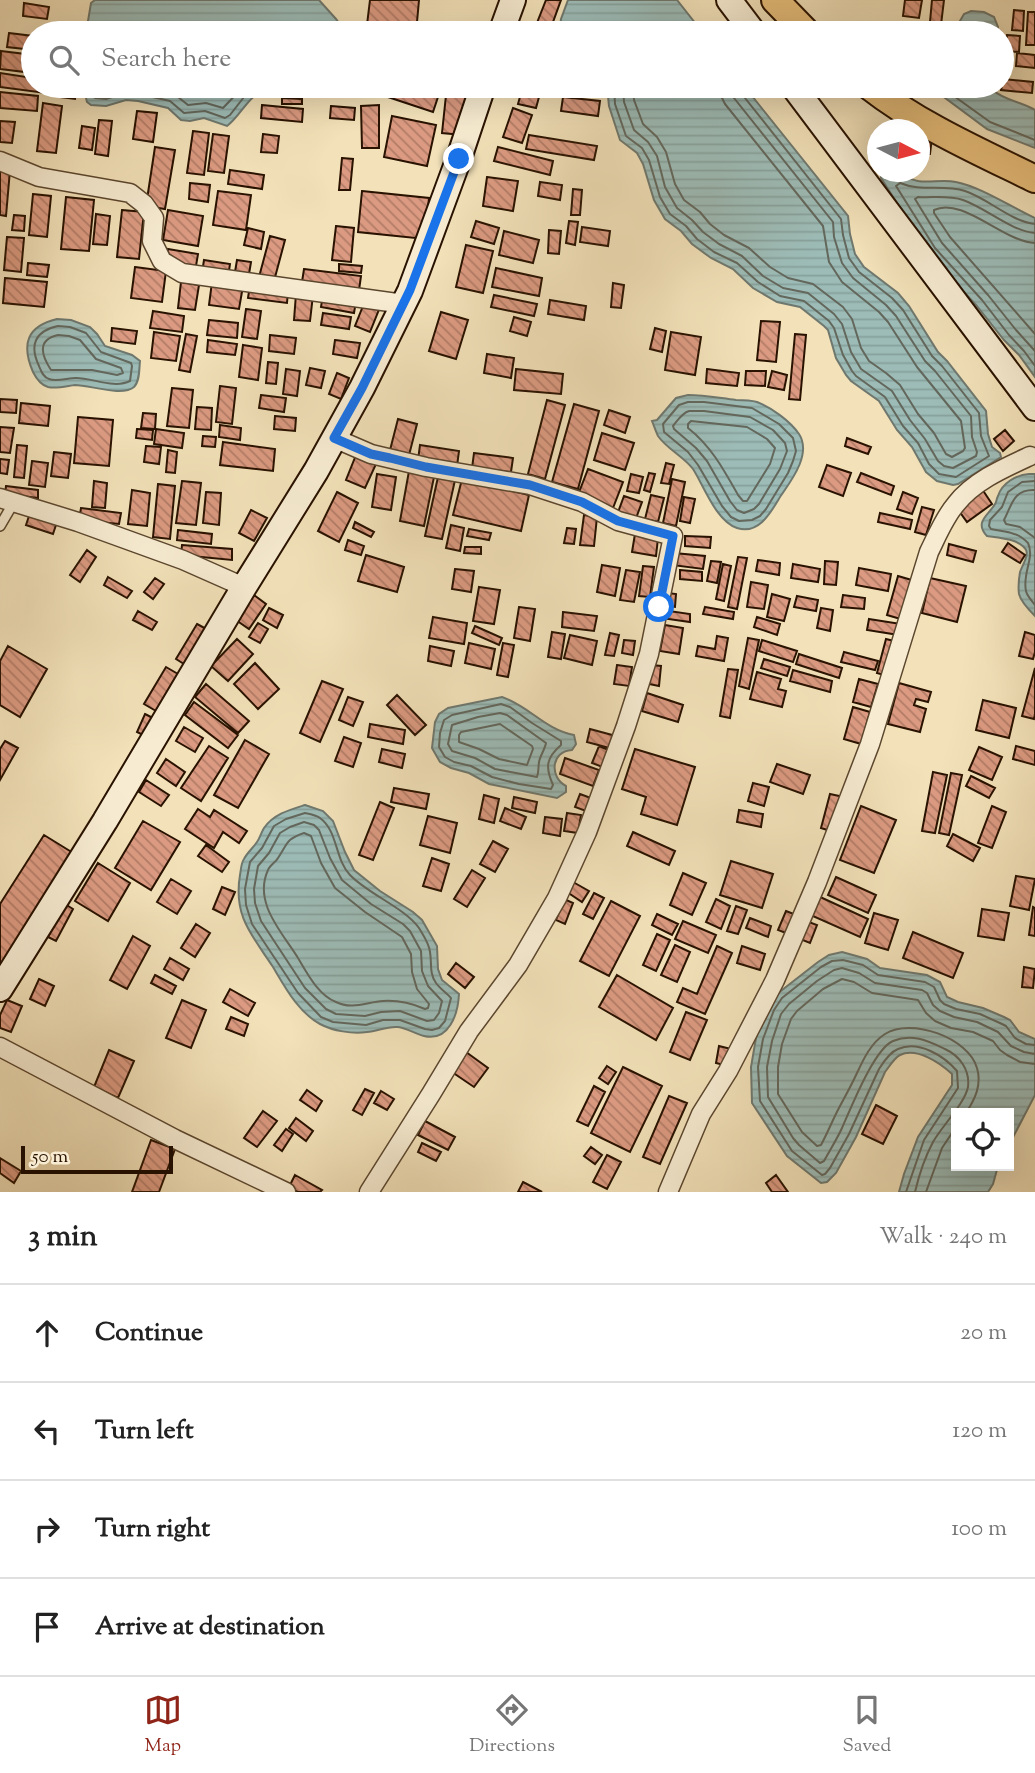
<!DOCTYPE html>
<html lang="en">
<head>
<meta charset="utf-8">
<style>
  :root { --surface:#fff; --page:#f2f2f2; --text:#222; --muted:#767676; --line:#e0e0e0; --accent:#8f2418 }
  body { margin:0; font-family:"Sorts Mill Goudy",serif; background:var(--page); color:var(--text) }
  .controls { position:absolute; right:21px; bottom:21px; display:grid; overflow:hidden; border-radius:0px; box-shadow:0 7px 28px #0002 }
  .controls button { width:63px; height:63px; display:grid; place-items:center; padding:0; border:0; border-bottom:2px solid var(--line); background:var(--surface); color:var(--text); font:35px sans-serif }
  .compass { position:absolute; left:867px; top:119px; width:63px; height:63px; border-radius:50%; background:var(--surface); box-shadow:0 7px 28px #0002; rotate:96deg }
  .scale { position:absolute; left:21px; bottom:18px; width:152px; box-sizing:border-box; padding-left:7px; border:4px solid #291200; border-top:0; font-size:19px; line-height:24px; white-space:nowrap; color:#291200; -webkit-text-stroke:5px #f7ecd2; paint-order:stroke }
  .stop { position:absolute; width:21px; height:21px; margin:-16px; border:5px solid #1a73e8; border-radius:50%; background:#fff }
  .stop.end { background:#1a73e8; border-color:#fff; box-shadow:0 2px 7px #0008 }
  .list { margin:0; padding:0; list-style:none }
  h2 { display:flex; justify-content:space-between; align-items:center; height:91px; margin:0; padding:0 28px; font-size:30px }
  h2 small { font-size:23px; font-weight:400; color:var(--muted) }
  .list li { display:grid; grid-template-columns:46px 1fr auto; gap:21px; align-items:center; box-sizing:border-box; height:98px; padding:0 28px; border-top:2px solid var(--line) }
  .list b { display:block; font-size:26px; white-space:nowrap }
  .list em { font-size:23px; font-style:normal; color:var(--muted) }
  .icon { flex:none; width:38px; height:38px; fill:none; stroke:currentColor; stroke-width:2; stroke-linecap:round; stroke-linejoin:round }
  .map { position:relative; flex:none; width:1035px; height:1192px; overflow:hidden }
  .search { position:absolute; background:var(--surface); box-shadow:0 7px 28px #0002; left:21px; right:21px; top:21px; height:77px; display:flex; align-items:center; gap:18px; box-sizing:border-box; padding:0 24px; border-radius:38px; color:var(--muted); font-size:26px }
  .sheet { height:483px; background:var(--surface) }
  nav { display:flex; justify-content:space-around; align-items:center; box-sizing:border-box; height:98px; border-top:2px solid var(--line); background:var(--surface); font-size:19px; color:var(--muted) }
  nav a { display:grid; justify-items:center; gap:4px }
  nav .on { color:var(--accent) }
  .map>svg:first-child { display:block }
  .water { fill:url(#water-rules); stroke:#6f786e; stroke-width:2 }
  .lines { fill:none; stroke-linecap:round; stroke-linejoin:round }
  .shore { stroke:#63675c; stroke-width:2 }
  .building { fill:url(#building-back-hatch); stroke:#291200; stroke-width:2 }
  .lane-casing { stroke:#5b462e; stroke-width:12 }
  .street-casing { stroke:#5b462e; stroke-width:21 }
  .secondary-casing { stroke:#291200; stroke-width:28 }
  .primary-casing { stroke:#291200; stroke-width:30 }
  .lane { stroke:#f7ecd2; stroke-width:9 }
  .street { stroke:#f7ecd2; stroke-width:18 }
  .secondary { stroke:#f7ecd2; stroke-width:24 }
  .primary { stroke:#e9c07c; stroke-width:26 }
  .route { stroke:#1a73e8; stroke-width:9 }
</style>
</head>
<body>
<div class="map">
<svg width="1035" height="1192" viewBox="0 0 1035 1192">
  <defs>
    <pattern id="water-rules" width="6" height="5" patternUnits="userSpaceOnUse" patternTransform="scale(1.75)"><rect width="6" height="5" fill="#9dbcb7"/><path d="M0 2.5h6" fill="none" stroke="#87a19c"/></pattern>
    <pattern id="building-back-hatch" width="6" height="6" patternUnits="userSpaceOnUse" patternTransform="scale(1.75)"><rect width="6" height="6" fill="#db9a81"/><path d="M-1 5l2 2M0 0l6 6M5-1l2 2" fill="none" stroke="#b27c67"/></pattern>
  </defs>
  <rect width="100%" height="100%" fill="#f2e1b9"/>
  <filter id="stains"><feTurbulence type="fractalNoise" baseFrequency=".00286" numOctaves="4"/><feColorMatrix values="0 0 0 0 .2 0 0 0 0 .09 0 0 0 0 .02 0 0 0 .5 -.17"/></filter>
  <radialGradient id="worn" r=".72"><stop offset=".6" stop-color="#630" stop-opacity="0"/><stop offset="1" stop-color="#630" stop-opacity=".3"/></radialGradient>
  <path class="water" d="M95,0H319L336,19L346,33H86L91,3Z
    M568,0H677L703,33H559L561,19Z
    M971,11L984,12L994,17L998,27V33H953L964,14Z
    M83,86H361C342,103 327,93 305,89C293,88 278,87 267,90C249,93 241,116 227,126L204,118L190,121L181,120L168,108L138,101L126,100L106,106L91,105L87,102Z
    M607,86H744L848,216L850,234L855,254L864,267L898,293L909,306L938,352L947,361L986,411L988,434L992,447L1000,453L1001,457L958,484L953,485L937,481L926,472L912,447L897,430L879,401L851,381L846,375L836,358L828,330L824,326L800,307L777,302L753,288L733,269L711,258L692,244L681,231L665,219L654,200L643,164L637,153L620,140L609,106Z
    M929,86H993V90C1003,100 1022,102 1035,110V148L987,129Z
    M881,172C895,171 905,178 918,181C930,183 943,179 956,182C981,187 1011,207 1035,218V377L1019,355L1004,340L976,305L951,278L913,228L881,178Z
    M57,319L71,320L90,327L97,334L105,346L132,355L140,361C139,369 140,381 134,387C122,397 90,385 75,385C67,386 56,389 48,387C41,385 36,378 33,372C21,344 27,326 57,319Z
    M688,395C704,395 719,398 736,400C743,400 750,400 757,402C772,408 790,421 799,434C812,454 791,481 780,497C771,512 759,535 737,528C716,521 704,486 693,469C683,456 667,449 658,436C656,432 654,426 652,421L657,420L676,398Z
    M1029,474H1035V616C1029,610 1021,602 1019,594C1018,587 1019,578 1020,572C1025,558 1035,550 1014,541C1006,538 995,537 987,536C975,523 986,517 993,507C998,501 995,502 998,496C1002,483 1016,475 1029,474Z
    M502,697C529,706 544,729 574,735L576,744L572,750C551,751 549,777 566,786V792L557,798L489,784L469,773L451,768L440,762L432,748L435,722L439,714L448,708Z
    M305,805L323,811L333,821L345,852L354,870L380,891L413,912L422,920L437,946L438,969L442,980L459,994C458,1014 449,1042 424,1036C415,1034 407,1028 398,1027C387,1026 378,1031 367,1032C352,1034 333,1031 320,1024C298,1012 285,987 273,967C252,935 233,916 240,875C241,870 241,863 244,859C247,853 253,848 257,842C260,838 261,833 264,828C274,814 289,810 305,805Z
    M842,952L867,959L880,968L927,975L940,982L947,997L958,1002L983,1008L1004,1017L1010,1020L1019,1032L1035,1039V1095L1009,1145V1113H956V1166H998L993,1184L988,1192H899L904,1174L918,1137L952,1085V1074C940,1063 917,1047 900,1055C894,1058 889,1067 885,1072L856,1137L836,1173L827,1182L821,1183L787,1156L752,1103L751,1067L756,1038L762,1019L777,994L818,962L829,955Z"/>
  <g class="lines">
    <path class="shore" d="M90,86L92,96L95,98L106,99L125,93L139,94L170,101L184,113L205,111L225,118L230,115L244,97L258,86
      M140,86L173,93L188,105L206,103L223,108L244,86
      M614,86L615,104L626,136L642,148L649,160L660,197L670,214L686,226L697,239L714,252L737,263L758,282L780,296L804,301L829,321L834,328L843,355L852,371L856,376L885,397L903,426L918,443L929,464L939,474L956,477L989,456L981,436L979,413L942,366L932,356L903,310L892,298L859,272L849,258L843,235L841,219L741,93L739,86
      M623,86L624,102L634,130L648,142L657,156L665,187L677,208L692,220L703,232L719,244L742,256L763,276L783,288L808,293L834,314L842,324L851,352L861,369L892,391L910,420L925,439L938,461L944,466L953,468L976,456L977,452L972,437L971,416L935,371L925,361L896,316L886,305L853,278L842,263L834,237L833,222L734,98L731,93L730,86
      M633,86L634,100L643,124L657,137L666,152L675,184L684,200L700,212L710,224L724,235L749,248L770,267L788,278L813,284L843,307L852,319L861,348L869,361L886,373L900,385L918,414L934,433L946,454L952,457L963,451L965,448L961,421L917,367L888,322L879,312L842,282L829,262L823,226L725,104L721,96L720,86
      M940,86L990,122L1035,140
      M1035,224C1010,221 989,199 965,191C944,184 921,192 900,183L896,186L935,248L982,300L1009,335L1024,351L1035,366
      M1035,233C1011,231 986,208 963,200C948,195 933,198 918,197L915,199L942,243L988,295L1016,330L1035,351
      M1035,243C1004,242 962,196 934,210V213L950,237L1035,334
      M58,326L70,327L86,333L101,352L131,363L132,366L130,381C114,389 93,378 76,378C68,378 56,382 49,379C43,377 41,371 39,366C29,345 35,331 58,326Z
      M58,335L69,336L80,340L96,359L121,368L123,373L117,375L92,370H51C42,356 36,340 58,335Z
      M688,402H704L752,408L779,424L793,438L796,451L793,461L788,473L766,509L760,516L752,520L739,521L731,517L722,506L698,465L688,452L664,432L663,424L679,405Z
      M689,411H704L750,417L773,430L785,443L787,451L780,469L759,504L754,509L744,513L737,510L730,501L707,461L696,448L674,429L673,426C678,420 682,413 689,411Z
      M691,421L747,427L767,439L775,448L770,464L747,501H743L738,495C724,470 711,446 688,428V424Z
      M1035,481L1022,482L1008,492L1002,507L990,520L989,526L991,529C998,531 1007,531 1014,534C1019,535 1024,539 1028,543C1035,558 1022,573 1026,591C1027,596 1032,601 1035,605
      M1035,490C1013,489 1012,505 1004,520L1006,524L1020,527L1035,538
      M501,704L510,707L532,723L561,741V745C546,758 545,767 553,785L551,789L519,784L492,777L471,766L454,762L445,757L439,747L440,733L444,720L452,715Z
      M500,713L507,715L546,743C545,749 540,756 539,762C538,768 539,772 537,777L495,769L475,758L452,751L448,744L452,725L478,717Z
      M500,724L532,746L533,749L527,765L499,759L479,749L459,742V735L461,732Z
      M305,813C310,814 316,815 320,818C338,831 335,860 350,875C368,894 405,908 419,928C423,935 429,943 430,952C432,963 429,973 436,983C440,989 447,993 451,998L445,1021L439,1028L432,1030L425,1029L400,1020H383L366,1025L333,1022L321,1017L298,993L252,924L246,905L245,889L250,862L262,848L274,826L286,819Z
      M304,822L314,825L319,830L330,858L342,880L371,904L403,924L410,931L421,951L422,971L428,986L442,1001L439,1013L434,1020L427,1021L400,1011L381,1012L365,1016L336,1014L326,1009L305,988L261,921L255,903L254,889L258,866L269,853L280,833L290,827Z
      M304,833L311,836L321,863L335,888L365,912L402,937L411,954L412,972L417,989L429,1004L428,1008L425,1009C411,1003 399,1000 383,1001C367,1002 352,1010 336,1002C318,995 307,973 298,958C282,932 253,903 268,870C270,865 276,862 278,858C288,843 286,839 304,833Z
      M966,1113C975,1099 982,1085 977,1068C969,1038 911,1017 885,1034C871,1043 864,1058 857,1073C852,1084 846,1095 840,1106C833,1119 828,1132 821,1145L817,1146L802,1132L778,1094V1067L782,1044L791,1019L797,1011L823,989L842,979L854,982L872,993L918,1000L926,1013L935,1021L951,1028L973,1032L993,1041L1000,1050L1007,1055L1020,1062L1035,1064
      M906,1192L924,1140L958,1088L957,1071C944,1056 919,1040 898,1049C890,1052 884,1061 879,1069L849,1134L830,1168L825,1174L822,1175L792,1151L760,1101L758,1067L763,1039L774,1010L782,998L821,967L832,961L843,960L863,965L878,975L925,982L934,987L940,1000L944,1004L956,1009L980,1014L1002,1024L1006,1026L1015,1038L1026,1044L1035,1045
      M915,1192C919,1175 925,1157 933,1142C942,1126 965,1103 968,1087C970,1070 960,1056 945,1049C928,1041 912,1033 893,1041C874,1049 851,1108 842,1128C837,1139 830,1150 824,1161L820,1163L799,1145L793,1138L768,1097L767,1067L772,1041L781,1014L789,1004L817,981L834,970L842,968L859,973L875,983L922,990L927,993L933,1005L940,1011L954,1017L977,1022L998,1032L1011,1046L1024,1052L1035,1054
      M926,1192L942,1148L956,1127"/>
  </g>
  <path class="building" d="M370,0H419L416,33H366Z
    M546,0H561L549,33H533Z
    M905,0H922L919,18L903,16Z
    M932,0H944L940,33H929Z
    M24,3L49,7L47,19L23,16Z
    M1014,10L1024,11L1023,31L1012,30Z
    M1028,12H1035V45H1026Z
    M53,23H63L62,33H52Z
    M419,27L436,30V33H418Z
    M9,33L33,36V50L7,47Z
    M1007,35L1020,36L1019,52L1006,51Z
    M1,51L33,55V73L0,69Z
    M1017,53L1035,55V68L1016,66Z
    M0,73L33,78V86H54L53,94L0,87Z
    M1003,79L1033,82L1032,93L1001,90Z
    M61,86H77L75,99L59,97Z
    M391,86H402L438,97L433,112L388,97Z
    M423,86H439L438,92L423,90Z
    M447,86H467L462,135L442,133Z
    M523,86H542L536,108L518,104Z
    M554,86H583L582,93L553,87Z
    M588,86H598L596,94L587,92Z
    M366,88L380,89L379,97L366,96Z
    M0,92L38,96L37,111L0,108Z
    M563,97L600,101L598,116L561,111Z
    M282,98L302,99V104H282Z
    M43,103L62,106L56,153L37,151Z
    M262,105L303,109L302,122L261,118Z
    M379,105V148H362L361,106Z
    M331,106L355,108L354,120L330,118Z
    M513,108L532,115L522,143L503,137Z
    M137,111L157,113L153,142L133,139Z
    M392,116L436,125L427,166L384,157Z
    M99,120L112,121L108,156L95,154Z
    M0,121L15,122L12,143L0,142Z
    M82,126L95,128L92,150L79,148Z
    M933,129L930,154L920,153V130Z
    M193,131L209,133L204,175L187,173Z
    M213,134L229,136L224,173L208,171Z
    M263,134L279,136L277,153L261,152Z
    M529,135L597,146L594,160L526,149Z
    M155,147L175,150L165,209L146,206Z
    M498,147L553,161L550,175L494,161Z
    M342,158L353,159L350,190H339Z
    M0,169L10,170L6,216L0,215Z
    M230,170L264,175L262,189L228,184Z
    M487,177L518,181L513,211L483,206Z
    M540,182L562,185L560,200L538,196Z
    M190,183L210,185L208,202L189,199Z
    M573,189L582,190L580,215H571Z
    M218,191L251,195L246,230L213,225Z
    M362,191L429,198L425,239L358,232Z
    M33,194L51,196L47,237L29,235Z
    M66,197L94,200L89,251L61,249Z
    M122,210L144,212L139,259L117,257Z
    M168,210L203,216L198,246L163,240Z
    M96,214L110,216L107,245L93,244Z
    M14,215L25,216L24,231L12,230Z
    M476,221L499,228L494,244L471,237Z
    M569,221L578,222L575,245L566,243Z
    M336,226L354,228L351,262L332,260Z
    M582,227L610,231L608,246L580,242Z
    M248,228L264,232L261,249L244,245Z
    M549,230L561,231L559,254L548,253Z
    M504,231L539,240L533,263L499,255Z
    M270,236L285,240L274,281L259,277Z
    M7,237L24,238L21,272L4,270Z
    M466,245L493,251L483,293L456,287Z
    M168,249L198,254L196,266L166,262Z
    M204,260L230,264L228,277L202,273Z
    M237,260L251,262L249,274L235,272Z
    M28,263L49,265L47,277L27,275Z
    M339,264L362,266L361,273L339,271Z
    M135,267L166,271L162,302L131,298Z
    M496,268L542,278L539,296L492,287Z
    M304,269L361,276L359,290L302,282Z
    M5,278L47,282L44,307L3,303Z
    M181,282L199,285L195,310L178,308Z
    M212,282L243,286L239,309L209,305Z
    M613,283L624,285L621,308L611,307Z
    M250,285L288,291L287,303L248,298Z
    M296,294L313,295L310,321L294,320Z
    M323,295L356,301L354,313L321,307Z
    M494,295L537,304L534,316L491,307Z
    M550,300L586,306L584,320L548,314Z
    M365,301L380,307L370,332L355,326Z
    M246,309L261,311L257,339L242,337Z
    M153,311L184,316L182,332L150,328Z
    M441,312L468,320L456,359L429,351Z
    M323,313L351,317L349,329L321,325Z
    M514,317L531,322L527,336L510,331Z
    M209,320L238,323L237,338L207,335Z
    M761,321L780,322L776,362L757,360Z
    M112,328L137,331L135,344L111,341Z
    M655,328L666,331L662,352L650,349Z
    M154,332L180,336L176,361L151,358Z
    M671,332L701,337L695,375L665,370Z
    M186,334L197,336L190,372L179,370Z
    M795,334L806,335L800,400L789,399Z
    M270,335L296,338L294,354L269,351Z
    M208,340L237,344L235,355L207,352Z
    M335,340L360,343L357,358L333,354Z
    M243,345L262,348L258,380L239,377Z
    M487,354L514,358L511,378L484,373Z
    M268,362L278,363L276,384L266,383Z
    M310,368L325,371L321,388L306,385Z
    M286,369L300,371L297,396L283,394Z
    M516,369L563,374L561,394L514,390Z
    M707,369L739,373L737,386L706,383Z
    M746,371H766L765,386L745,385Z
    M772,371L787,375L784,390L768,387Z
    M337,373L349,378L341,399L329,394Z
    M220,386L236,388L232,424L216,422Z
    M172,388L193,390L189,428L167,426Z
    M261,395L286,398L284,412L259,408Z
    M0,399L17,400L16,413L0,412Z
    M547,400L565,405L545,479L528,474Z
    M21,403L50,406L48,426L19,423Z
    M574,404L599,411L578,489L552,482Z
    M197,407L212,408L211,430L195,429Z
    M609,410L630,417L625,433L604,425Z
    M143,413L156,414L155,429L141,428Z
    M275,416L296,418L295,431L274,429Z
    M78,417L113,420L109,466L74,463Z
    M398,419L417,424L408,459L389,454Z
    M220,425L241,428L240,440L219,437Z
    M0,427L14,428L10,453L0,452Z
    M137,429L153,430L152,440L136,438Z
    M156,429L184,433L182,448L154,444Z
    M1005,430L1014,441L1003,451L994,439Z
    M602,433L634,443L625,470L594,460Z
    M203,436L216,437L215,447L202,446Z
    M847,438L871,447L868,454L845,446Z
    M223,442L275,449L273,471L220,465Z
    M17,445L27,446L24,478L14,477Z
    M420,445L459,451L457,466L418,460Z
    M146,446L161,447L159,464L144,462Z
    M168,450L177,452L175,473L166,472Z
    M54,452L71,454L68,478L51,476Z
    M474,453L513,458L511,472L472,468Z
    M356,455L376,464L365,488L346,480Z
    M0,459L9,460L7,474L0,473Z
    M32,461L48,463L45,487L29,485Z
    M666,463L674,465L669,484L661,483Z
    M827,465L851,473L843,496L819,487Z
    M588,469L623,482L613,508L578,495Z
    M409,471L434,477L424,526L400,521Z
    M649,473L655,474L650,492L644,490Z
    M861,473L894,486L891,495L857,482Z
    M377,474L396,477L391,510L372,507Z
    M631,474L643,477L639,493L627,491Z
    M438,477L455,480L442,539L425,536Z
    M462,479L529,495L521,531L453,515Z
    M672,479L685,482L676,526L663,523Z
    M94,481L107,483L105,508L92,507Z
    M182,481L201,483L196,525L176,523Z
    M158,484L175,486L170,539L153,537Z
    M6,486L38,490V498L5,494Z
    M980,486L992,504L967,522L954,504Z
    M132,490L150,493L147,526L128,524Z
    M206,492L221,493L219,525L203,523Z
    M337,492L358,503L339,542L318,531Z
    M903,492L918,498L912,514L897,509Z
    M651,495L664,498L658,522L645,519Z
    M624,496L642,502L635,521L617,515Z
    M684,497L695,499L690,523L680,521Z
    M922,507L934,510L926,535L915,532Z
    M81,508L121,513L119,524L79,520Z
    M251,510L267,518L254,541L239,533Z
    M30,513L57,522L53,534L26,525Z
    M880,513L912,520L910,529L878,522Z
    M584,515L597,517L594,546L580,545Z
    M355,522L374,532L371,537L353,528Z
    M451,525L464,528L460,551L446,548Z
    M567,528L576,529L574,544L564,543Z
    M469,529L491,533L489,540L467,536Z
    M178,530L212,534L211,544L177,540Z
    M635,534L658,538L656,556L632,552Z
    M685,536L711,537L710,548L685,546Z
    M348,540L364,546L361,555L345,550Z
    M1008,543L1025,555L1020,563L1002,552Z
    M949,544L976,551L973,562L947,555Z
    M182,545L232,549V560L181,555Z
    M465,547H481V554L464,553Z
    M87,550L96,557L80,582L70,575Z
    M674,553L705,556L703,569L672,565Z
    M366,555L404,567L397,592L358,581Z
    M738,557L747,558L737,609L728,607Z
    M758,560L780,563L779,575L756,571Z
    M711,561L721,562L717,583L707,581Z
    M825,561L838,562L836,585L824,584Z
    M723,564L731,566L724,601L716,599Z
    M793,564L820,569L818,582L791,578Z
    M602,565L620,568L615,596L597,592Z
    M643,566L654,567L650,597L639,596Z
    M859,568L891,574L888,591L856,585Z
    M455,569L474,571L471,592L452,589Z
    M626,570L640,572L634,602L620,600Z
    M680,570L702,572V581L680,579Z
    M898,576L915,581L904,620L887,615Z
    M108,577L132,591L127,598L104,585Z
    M155,578L164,584L153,599L144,592Z
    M930,578L966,586L957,622L922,613Z
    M751,582L768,585L764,609L747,607Z
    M479,587L500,590L494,624L473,621Z
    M668,593L676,594L675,607L667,606Z
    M772,594L790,599L784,621L767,617Z
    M254,595L266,604L249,629L236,620Z
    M843,595L865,598L864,609L841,607Z
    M797,596L818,600L816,611L794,607Z
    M519,607L535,609L530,641L514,638Z
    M705,607L734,612L733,619L703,614Z
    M269,608L283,615L277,628L263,620Z
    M821,608L833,610L830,631L817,628Z
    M662,610L690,614V622L661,618Z
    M138,611L157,622L152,630L133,620Z
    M563,612L597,616L594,631L562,627Z
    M433,617L467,623L464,644L429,638Z
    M757,617L780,624L777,635L754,627Z
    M869,619L901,624L899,635L867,630Z
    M258,623L268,629L260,643L249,637Z
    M197,624L210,631L189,667L176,659Z
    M665,625L683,628L679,654L660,651Z
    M475,626L502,638L499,645L472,633Z
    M552,632L565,634L561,659L548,657Z
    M1025,632L1035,635V652L1033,659L1019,656Z
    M610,633L619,635L614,656L605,655Z
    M570,635L597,641L592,665L564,658Z
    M717,636L728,638L724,661L696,656L698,646L715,649Z
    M748,638L759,640L749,689L739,686Z
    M237,639L253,654L228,681L211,666Z
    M886,639L898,642L888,676L877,673Z
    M624,640L635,641L633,655L622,653Z
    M762,640L797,651L793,662L759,651Z
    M469,643L495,649L491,669L465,663Z
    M503,643L514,645L508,677L497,675Z
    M8,646L47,669L20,717L0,705V661Z
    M430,646L454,651L451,666L428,661Z
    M844,652L878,661L875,670L841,662Z
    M799,654L842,668L839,678L796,664Z
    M764,659L790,667L787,676L761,668Z
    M255,663L279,689L258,709L234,684Z
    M617,665L632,667L629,686L614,684Z
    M651,665L661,666L659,686L649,684Z
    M166,667L178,674L156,711L144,704Z
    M1035,668V714L1034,719L1022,716Z
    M728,669L738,670L730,718L720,716Z
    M793,670L832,681L830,692L790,681Z
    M757,672L781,679L778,689L786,691L782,707L750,699Z
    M859,679L878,684L871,707L853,702Z
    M322,681L343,689L320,742L300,733Z
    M899,683L931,692L928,702L916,699L914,705L926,709L920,732L888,724Z
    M206,684L249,721L238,733L195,697Z
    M647,693L683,705L678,722L642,711Z
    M397,695L426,725L415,735L387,705Z
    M348,697L363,702L353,726L339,720Z
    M983,700L1016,708L1009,738L976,730Z
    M194,702L238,735L228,748L185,715Z
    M853,707L870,712L861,744L844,739Z
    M145,714L153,718L145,736L137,732Z
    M370,724L405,730L403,744L368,737Z
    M184,727L203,738L195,752L176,741Z
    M590,729L616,736L613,749L587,742Z
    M344,737L361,743L353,767L335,761Z
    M245,740L269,754L238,808L214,795Z
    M5,741L18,748L0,780V749Z
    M209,746L228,758L201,801L181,788Z
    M599,746L611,751L605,768L592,763Z
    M1016,746L1035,751V765L1013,759Z
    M979,747L1002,757L992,780L969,770Z
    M382,749L405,754L402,768L379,762Z
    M635,749L695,767L677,825L641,814L646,797L622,789Z
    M565,758L599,770L593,786L560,774Z
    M166,759L185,772L176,786L157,773Z
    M777,764L810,775L803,794L770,782Z
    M933,772L947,775L935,833L922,831Z
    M951,773L962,775L949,835L939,833Z
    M971,776L995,788L989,798L966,786Z
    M146,780L169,795L161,806L139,792Z
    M753,783L769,787L764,806L748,801Z
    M394,788L429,794L426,809L391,802Z
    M580,794L591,798L586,811L575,807Z
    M830,794L844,797L834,832L821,828Z
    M484,795L499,799L494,823L479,819Z
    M514,797L537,802L535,813L512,808Z
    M380,802L394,808L373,860L359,855Z
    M861,806L896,820L874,873L840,860Z
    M992,806L1006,812L992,848L978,843Z
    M505,808L526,817L521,829L500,821Z
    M198,809L210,817L214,810L247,831L239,843L223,832L214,848L185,829Z
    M739,810L763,814L761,827L737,822Z
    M567,813L581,815L578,833L564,831Z
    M428,816L457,823L450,853L420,845Z
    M545,817L562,819L560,836L543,833Z
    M143,821L180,842L151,890L115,868Z
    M633,832L675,851L669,865L627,846Z
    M953,834L980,848L973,861L947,846Z
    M44,835L78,856L0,981V904Z
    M493,841L508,849L495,872L480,864Z
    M206,845L229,862L222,872L198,856Z
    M432,858L449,864L441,891L423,886Z
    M731,861L773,874L762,908L720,895Z
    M98,863L130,883L108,921L75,901Z
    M472,870L485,878L467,907L454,899Z
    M683,873L706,883L692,915L670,905Z
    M1016,876L1035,879L1029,910L1010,906Z
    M836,877L876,895L868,913L828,895Z
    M171,879L191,891L177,914L157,902Z
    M573,882L589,891L582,902L567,892Z
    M222,887L235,892L225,915L213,909Z
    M805,890L868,919L860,937L797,909Z
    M594,893L604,898L593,919L583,914Z
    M564,899L573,903L565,924L556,920Z
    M716,899L730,906L721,929L706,922Z
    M611,901L640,916L609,976L580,961Z
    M65,904L73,909L56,941L48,937Z
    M736,906L747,910L738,934L727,931Z
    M1033,907L1035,908V936L1029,935Z
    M982,909L1009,913L1004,940L978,936Z
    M786,911L799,916L791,935L778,930Z
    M874,913L898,920L888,950L865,943Z
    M657,914L678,924L672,935L652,925Z
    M750,918L771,926L768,937L746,928Z
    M683,921L716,935L708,953L675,939Z
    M806,921L817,925L810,943L800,939Z
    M196,924L210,933L195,957L181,948Z
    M913,932L963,953L953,978L903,958Z
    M657,934L670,940L656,971L643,965Z
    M133,936L150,946L127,989L110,980Z
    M675,945L690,952L677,982L661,975Z
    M717,946L732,953L705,1014L677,1002L683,988L697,994Z
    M742,946L765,954L760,970L737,963Z
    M170,958L189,969L183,980L164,969Z
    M456,963L474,977L465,988L448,974Z
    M1024,967L1035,969L1033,988L1022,987Z
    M155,975L176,986L172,994L151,983Z
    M617,975L673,1008L656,1040L599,1007Z
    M39,979L54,986L45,1006L30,999Z
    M230,989L255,1003L248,1016L223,1002Z
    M7,1000L22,1006L11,1032L0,1028V1015Z
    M182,1000L206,1010L191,1048L166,1038Z
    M686,1012L707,1020L690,1060L670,1052Z
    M231,1017L248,1024L244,1036L226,1029Z
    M719,1046L731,1049L728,1066L716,1063Z
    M109,1050L134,1061L118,1098L94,1087Z
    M466,1052L488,1068L474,1087L452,1072Z
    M607,1066L616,1072L608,1084L599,1078Z
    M623,1067L662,1086L630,1152L591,1133Z
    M594,1086L605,1092L588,1126L577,1121Z
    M365,1089L374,1093L362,1115L353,1110Z
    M307,1090L322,1101L316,1111L300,1100Z
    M381,1091L394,1099L387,1110L374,1103Z
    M669,1096L687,1103L660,1164L643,1157Z
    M876,1105L897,1116L883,1144L862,1134Z
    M263,1111L277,1121L257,1147L244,1138Z
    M296,1118L313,1131L306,1141L289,1128Z
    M425,1121L455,1137L448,1150L418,1135Z
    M286,1129L293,1134L282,1151L274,1145Z
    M151,1140L175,1149L159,1192H132Z
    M422,1143L441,1152L436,1161L418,1152Z
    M591,1147L602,1155L595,1164L584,1156Z
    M607,1155L621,1162L607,1189L593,1182Z
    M0,1158L21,1171L14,1183L0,1173Z
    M295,1175L322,1190L320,1192H298L289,1187Z
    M776,1175L788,1192H772L766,1183Z
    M523,1182L542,1192H518Z"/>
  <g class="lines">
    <defs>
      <path id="lane" d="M0,526L14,502"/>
      <path id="street" d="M0,161L39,177L130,193L144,204L154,218L152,241L162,261L182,273L404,304
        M334,438L371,454L426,467L530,485L582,502L618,521L673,536L649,654L626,726L587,832L557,898L518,965L469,1031L431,1094L369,1192
        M0,498L78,522L183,560L244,587
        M0,1047L175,1139L286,1192
        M668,1192L701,1114L728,1071L775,980L817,882L870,744L929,552C937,536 944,518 956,504C974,481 1004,468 1030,456"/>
      <path id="secondary" d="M729,0L754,33
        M501,33L513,0
        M793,86L1035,408
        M0,989L105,821L244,587L316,471L362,388L410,291L459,158L483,86"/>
      <path id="primary" d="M775,0L807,33
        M869,86C919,125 978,151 1035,179"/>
    </defs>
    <use href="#lane" class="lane-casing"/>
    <use href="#street" class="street-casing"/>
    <use href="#secondary" class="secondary-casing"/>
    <use href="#primary" class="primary-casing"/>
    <use href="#lane" class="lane"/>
    <use href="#street" class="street"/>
    <use href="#secondary" class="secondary"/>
    <use href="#primary" class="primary"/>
  </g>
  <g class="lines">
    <path class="route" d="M459,159L410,290L362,388L334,438L371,454L390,458L426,467L530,485L582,502L618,521L673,536L659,607"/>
  </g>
  <rect width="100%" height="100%" filter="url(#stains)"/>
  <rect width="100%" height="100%" fill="url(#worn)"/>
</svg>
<div class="controls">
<button><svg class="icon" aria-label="locate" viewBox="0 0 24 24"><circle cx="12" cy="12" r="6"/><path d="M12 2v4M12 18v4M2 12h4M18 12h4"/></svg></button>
</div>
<svg class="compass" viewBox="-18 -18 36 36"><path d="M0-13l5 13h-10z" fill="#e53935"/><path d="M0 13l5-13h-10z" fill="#767676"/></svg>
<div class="scale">50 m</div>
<div class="stop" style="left:659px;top:607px"></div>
<div class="stop end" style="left:459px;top:159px"></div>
<div class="search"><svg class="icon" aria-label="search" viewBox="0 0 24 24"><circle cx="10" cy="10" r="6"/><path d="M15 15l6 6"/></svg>Search here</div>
</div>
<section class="sheet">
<h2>3 min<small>Walk · 240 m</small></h2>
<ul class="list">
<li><svg class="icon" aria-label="ahead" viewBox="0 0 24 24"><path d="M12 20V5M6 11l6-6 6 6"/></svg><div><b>Continue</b></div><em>20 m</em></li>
<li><svg class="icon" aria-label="left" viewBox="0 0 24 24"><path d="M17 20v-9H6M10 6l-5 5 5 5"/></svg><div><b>Turn left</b></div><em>120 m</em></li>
<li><svg class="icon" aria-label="right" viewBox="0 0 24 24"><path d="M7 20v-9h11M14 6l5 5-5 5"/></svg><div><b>Turn right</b></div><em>100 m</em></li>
<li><svg class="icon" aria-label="arrive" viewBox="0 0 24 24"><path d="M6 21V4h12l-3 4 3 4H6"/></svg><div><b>Arrive at destination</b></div></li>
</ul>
</section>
<nav>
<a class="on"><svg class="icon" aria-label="map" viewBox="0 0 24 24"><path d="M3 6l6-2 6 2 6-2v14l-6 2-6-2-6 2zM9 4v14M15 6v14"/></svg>Map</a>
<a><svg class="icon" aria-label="directions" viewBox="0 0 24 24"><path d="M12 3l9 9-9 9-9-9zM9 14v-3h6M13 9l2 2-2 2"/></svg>Directions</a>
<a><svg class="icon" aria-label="saved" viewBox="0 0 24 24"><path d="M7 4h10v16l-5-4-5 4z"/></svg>Saved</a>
</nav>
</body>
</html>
